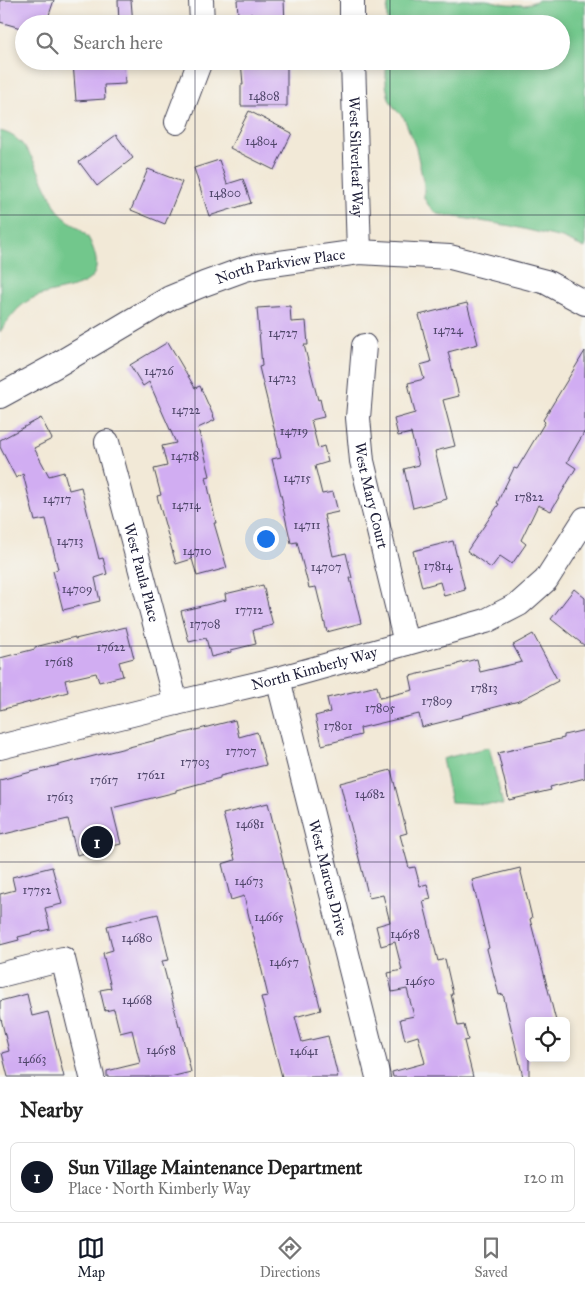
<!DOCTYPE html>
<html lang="en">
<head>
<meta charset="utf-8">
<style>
  :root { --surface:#fff; --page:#f6f6f6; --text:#222; --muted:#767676; --line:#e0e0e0; --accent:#111827 }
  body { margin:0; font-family:"IM FELL Great Primer",serif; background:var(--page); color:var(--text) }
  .controls { position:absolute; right:15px; bottom:15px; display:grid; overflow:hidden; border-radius:8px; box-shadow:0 2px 8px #0003 }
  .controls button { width:45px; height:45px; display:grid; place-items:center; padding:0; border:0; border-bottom:1px solid var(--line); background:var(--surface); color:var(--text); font:25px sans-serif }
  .you { position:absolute; left:265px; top:538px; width:18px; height:18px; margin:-12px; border:4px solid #fff; border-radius:50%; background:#1a73e8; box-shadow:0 0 0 8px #1a73e833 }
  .badge { display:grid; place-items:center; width:32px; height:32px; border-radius:50%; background:var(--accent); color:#fff; font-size:16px; font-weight:700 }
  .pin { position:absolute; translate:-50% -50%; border:2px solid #fff; box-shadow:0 1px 5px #0006 }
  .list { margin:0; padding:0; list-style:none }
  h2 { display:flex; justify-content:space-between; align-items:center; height:65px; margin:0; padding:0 20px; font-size:21px }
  h2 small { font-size:16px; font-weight:400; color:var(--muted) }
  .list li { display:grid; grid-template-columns:32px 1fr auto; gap:15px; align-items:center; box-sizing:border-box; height:70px; margin:0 10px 10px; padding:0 10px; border:1px solid var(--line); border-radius:8px }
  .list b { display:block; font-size:19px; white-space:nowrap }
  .list p { margin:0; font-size:16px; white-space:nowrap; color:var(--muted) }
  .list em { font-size:16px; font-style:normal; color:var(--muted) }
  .icon { flex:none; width:28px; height:28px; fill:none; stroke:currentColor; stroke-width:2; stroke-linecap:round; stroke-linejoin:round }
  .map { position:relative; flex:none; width:585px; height:1077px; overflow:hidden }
  .search { position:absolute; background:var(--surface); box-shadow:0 2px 8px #0003; left:15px; right:15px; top:15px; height:55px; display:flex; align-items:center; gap:12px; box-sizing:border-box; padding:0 18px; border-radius:28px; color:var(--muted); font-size:19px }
  .sheet { height:145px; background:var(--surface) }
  nav { display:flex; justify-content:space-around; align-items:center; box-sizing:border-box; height:70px; border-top:1px solid var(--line); background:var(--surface); font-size:14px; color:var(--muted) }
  nav a { display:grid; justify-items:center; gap:2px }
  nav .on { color:var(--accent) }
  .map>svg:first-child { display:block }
  .green { fill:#72c78c; stroke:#4a7464 }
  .building { fill:#d1adf2 }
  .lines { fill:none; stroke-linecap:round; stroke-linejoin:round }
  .minor-casing { stroke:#414052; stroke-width:26 }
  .minor { stroke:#fff; stroke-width:24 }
  .grid { fill:none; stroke:#22223b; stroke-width:1; stroke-opacity:0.55 }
  .labels { text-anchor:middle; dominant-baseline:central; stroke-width:4; stroke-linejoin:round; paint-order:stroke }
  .number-label { font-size:12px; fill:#4e4569 }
  .street-label { font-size:15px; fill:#22223b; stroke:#f6f6f2 }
</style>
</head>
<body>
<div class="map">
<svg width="585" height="1077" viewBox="0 0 585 1077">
  <rect width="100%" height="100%" fill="#f6f6f2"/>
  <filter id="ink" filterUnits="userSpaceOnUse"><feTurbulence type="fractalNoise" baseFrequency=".02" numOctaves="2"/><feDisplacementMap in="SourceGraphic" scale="10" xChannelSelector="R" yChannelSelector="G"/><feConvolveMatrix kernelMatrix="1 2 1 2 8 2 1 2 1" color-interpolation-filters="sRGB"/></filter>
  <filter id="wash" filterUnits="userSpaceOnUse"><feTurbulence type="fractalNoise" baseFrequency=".0096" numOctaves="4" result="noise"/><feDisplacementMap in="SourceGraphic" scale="20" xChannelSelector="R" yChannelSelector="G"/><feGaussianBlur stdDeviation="1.12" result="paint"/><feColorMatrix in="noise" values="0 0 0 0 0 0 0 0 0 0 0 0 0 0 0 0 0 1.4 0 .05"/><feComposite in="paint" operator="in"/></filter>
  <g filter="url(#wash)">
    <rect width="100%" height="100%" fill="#f2e9d7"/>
    <path class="green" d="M389,0H486L507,4L525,5L539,0H585V248L562,238L511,226L437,214L429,206L424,198V185L416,148L404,118L395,109L389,99L386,85V61H561V24H387V11Z
      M0,131C28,137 36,168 48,191C52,198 55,208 61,214C68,222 84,230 89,239C116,294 62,284 31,299C18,306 8,320 0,332Z
      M489,747L503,805L451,802L442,759Z"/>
    <g id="blocks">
      <path class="building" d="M0,0H54L46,24H24V29L0,22Z
        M118,0H131L133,24H119Z
        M237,0H284L285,24H253L252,14H238Z
        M100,61H124L125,84L104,85L105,99L76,101L73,63Z
        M241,61H287V106H241V85H243Z
        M249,111L292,133L274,170L230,148Z
        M116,135L133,158L97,186L79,162Z
        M219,160L227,184L243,179L251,203L209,216L194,168Z
        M148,169L182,182L165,224L131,210Z
        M467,303L478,344L448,352L459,396L443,400L455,446L435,451L447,499L413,508L404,469L419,465L411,433L398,436L394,419L415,413L408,383L424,379L420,365L431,362L419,315Z
        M290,306L291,322L306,321L308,345H304L318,400L320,399L324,417L311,420L318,448L324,446L328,462L315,466L322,494L333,492L338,512L324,515L333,556L346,553L352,578H350L361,623L327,632L316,587L309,588L297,542L291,543L282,503H283L272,459L281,457L259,367L262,366L257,308Z
        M168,342L195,388L200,386L215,420L198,428L210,476L206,477L216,523H214L227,568L197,576L192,559L176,564L157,496L161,495L154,469L167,466L162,446L176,443L149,382L143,386L130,365Z
        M585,351V431L567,462L576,468L551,511L538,505L521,540L526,544L512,564L500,556L491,568L467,551L499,504L497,503L514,468L517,469L545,422L543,420Z
        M41,418L52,439L34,448L49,476L64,472L69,490L81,487L99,559L103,558L107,574L95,578L100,601L63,610L53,571L58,569L46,519L35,521L23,474L16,478L0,447V440Z
        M453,541L465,590L444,596L440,582L422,587L413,551Z
        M263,585L273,625L253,630L256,644L231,650V652L211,657L206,638L189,642L181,611L226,600L225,594Z
        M574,589L585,598V646L551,619Z
        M126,627L134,658L119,662L123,676L99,682L96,673L65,680L68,692L0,710V658L35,649V647L75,637V639Z
        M533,634L558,681L519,701L461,716L462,717L422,727L419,714L360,728L361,735L322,745L315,716L330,712L327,698L377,686L380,698L413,690L410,676L457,665V664L477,659L480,672L522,662L513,645Z
        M235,720L239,737L257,732L266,765L220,776V778L176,790V792L112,808L121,844L77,855L68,819L0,835V780Z
        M585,730V778L550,787L551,790L509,800L498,753L564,738V735Z
        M391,770L407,833L400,835L409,868L415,867L420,886L427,884L431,899L423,901L438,961L445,959L453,994H451L458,1026L464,1025L468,1040L464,1041L473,1077H393L392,1072L425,1063L418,1036L405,1040L400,1019L414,1016L407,989L392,992L388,973L402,970L395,942L381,946L376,926L390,922L383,895L369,898L340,783Z
        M268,803L321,1010L295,1017L302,1042L328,1036L338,1077H282L261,997L268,996L244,896L231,900L222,864L235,860L223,814Z
        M52,867L62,904L45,908L50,929L18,937L19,940L0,945V894L15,890L12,877Z
        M520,868L532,918L530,919L556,1021H529V1077H523L503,994L499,995L487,949L489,948L472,880Z
        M158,914L169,960L162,961L179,1026H180L191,1072L170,1077H107V1071L140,1063L132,1030L120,1033L114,1009L105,1011L100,990L111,988L103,953L113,950L107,926Z
        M27,994L32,1016L48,1012L64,1077H8L2,1053L9,1051L0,1015V1001Z"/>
    </g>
  </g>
  <g filter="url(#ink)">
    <use href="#blocks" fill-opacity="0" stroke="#414052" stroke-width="1"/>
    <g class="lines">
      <defs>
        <g id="minor">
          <path d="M201,0L202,24"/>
          <path d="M352,0V24"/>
          <path id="s1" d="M353,61L359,252"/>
          <path d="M177,122L200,61"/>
          <path id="s2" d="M364,346L358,418L362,461L406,643"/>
          <path id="s3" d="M0,396L55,366L170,298L204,284L245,269L258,266L359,252L450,257L546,282L585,303"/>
          <path id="s4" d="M107,442L176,703"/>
          <path id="s5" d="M278,679L378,1077"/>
          <path id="s6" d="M0,747L176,703L278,679L486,621L519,604L546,580L585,519"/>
          <path d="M0,975L63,959L92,1077"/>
        </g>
      </defs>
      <use href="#minor" class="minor-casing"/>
      <use href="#minor" class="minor"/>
    </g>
  </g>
  <path class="grid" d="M195,0V24M390,0V24M195,61V1077M390,61V1077M0,215H585M0,431H585M0,646H585M0,862H585"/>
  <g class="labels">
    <g class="number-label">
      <text x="264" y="96">14808</text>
      <text x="261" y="141">14804</text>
      <text x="225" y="193">14800</text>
      <text x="448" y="330">14724</text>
      <text x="283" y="333">14727</text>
      <text x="159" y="371">14726</text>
      <text x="282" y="378">14723</text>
      <text x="186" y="410">14722</text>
      <text x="294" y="431">14719</text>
      <text x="185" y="456">14718</text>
      <text x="297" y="478">14715</text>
      <text x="529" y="497">17822</text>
      <text x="57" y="499">14717</text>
      <text x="186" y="505">14714</text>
      <text x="307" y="525">14711</text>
      <text x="70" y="541">14713</text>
      <text x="197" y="551">14710</text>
      <text x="438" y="566">17814</text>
      <text x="326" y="567">14707</text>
      <text x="77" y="589">14709</text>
      <text x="249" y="610">17712</text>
      <text x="205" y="624">17708</text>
      <text x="111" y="647">17622</text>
      <text x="59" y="662">17618</text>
      <text x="484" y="688">17813</text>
      <text x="437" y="701">17809</text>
      <text x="380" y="708">17805</text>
      <text x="338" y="726">17801</text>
      <text x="241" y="751">17707</text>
      <text x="195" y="762">17703</text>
      <text x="151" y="775">17621</text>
      <text x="104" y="780">17617</text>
      <text x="370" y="794">14682</text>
      <text x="60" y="797">17613</text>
      <text x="250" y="824">14681</text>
      <text x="249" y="881">14673</text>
      <text x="37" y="890">17752</text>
      <text x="269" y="917">14665</text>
      <text x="405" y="934">14658</text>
      <text x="137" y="938">14680</text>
      <text x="284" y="962">14657</text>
      <text x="420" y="981">14650</text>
      <text x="137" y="1000">14668</text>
      <text x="161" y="1050">14658</text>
      <text x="304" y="1051">14641</text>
      <text x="32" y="1059">14663</text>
    </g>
    <g class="street-label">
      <text stroke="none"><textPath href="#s1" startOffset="96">West Silverleaf Way</textPath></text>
      <text stroke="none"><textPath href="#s3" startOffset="312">North Parkview Place</textPath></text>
      <text stroke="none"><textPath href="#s2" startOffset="151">West Mary Court</textPath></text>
      <text stroke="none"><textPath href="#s4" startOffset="135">West Paula Place</textPath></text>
      <text stroke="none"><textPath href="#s6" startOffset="324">North Kimberly Way</textPath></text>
      <text stroke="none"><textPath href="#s5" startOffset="205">West Marcus Drive</textPath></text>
    </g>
  </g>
</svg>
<div class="controls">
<button><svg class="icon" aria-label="locate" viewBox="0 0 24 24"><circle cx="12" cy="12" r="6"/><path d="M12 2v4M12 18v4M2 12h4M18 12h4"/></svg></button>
</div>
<div class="you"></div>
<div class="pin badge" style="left:97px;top:842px">1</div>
<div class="search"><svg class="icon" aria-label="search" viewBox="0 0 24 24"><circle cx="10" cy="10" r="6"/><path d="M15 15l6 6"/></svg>Search here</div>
</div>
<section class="sheet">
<h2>Nearby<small></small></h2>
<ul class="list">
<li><span class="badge">1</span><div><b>Sun Village Maintenance Department</b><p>Place · North Kimberly Way</p></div><em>120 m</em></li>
</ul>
</section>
<nav>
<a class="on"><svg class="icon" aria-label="map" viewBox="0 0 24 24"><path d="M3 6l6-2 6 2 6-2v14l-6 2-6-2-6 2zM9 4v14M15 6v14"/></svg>Map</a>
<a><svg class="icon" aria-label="directions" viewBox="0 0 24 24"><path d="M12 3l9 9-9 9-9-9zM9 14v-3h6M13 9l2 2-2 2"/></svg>Directions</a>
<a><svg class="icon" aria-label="saved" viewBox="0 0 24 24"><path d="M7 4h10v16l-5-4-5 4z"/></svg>Saved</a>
</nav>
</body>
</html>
